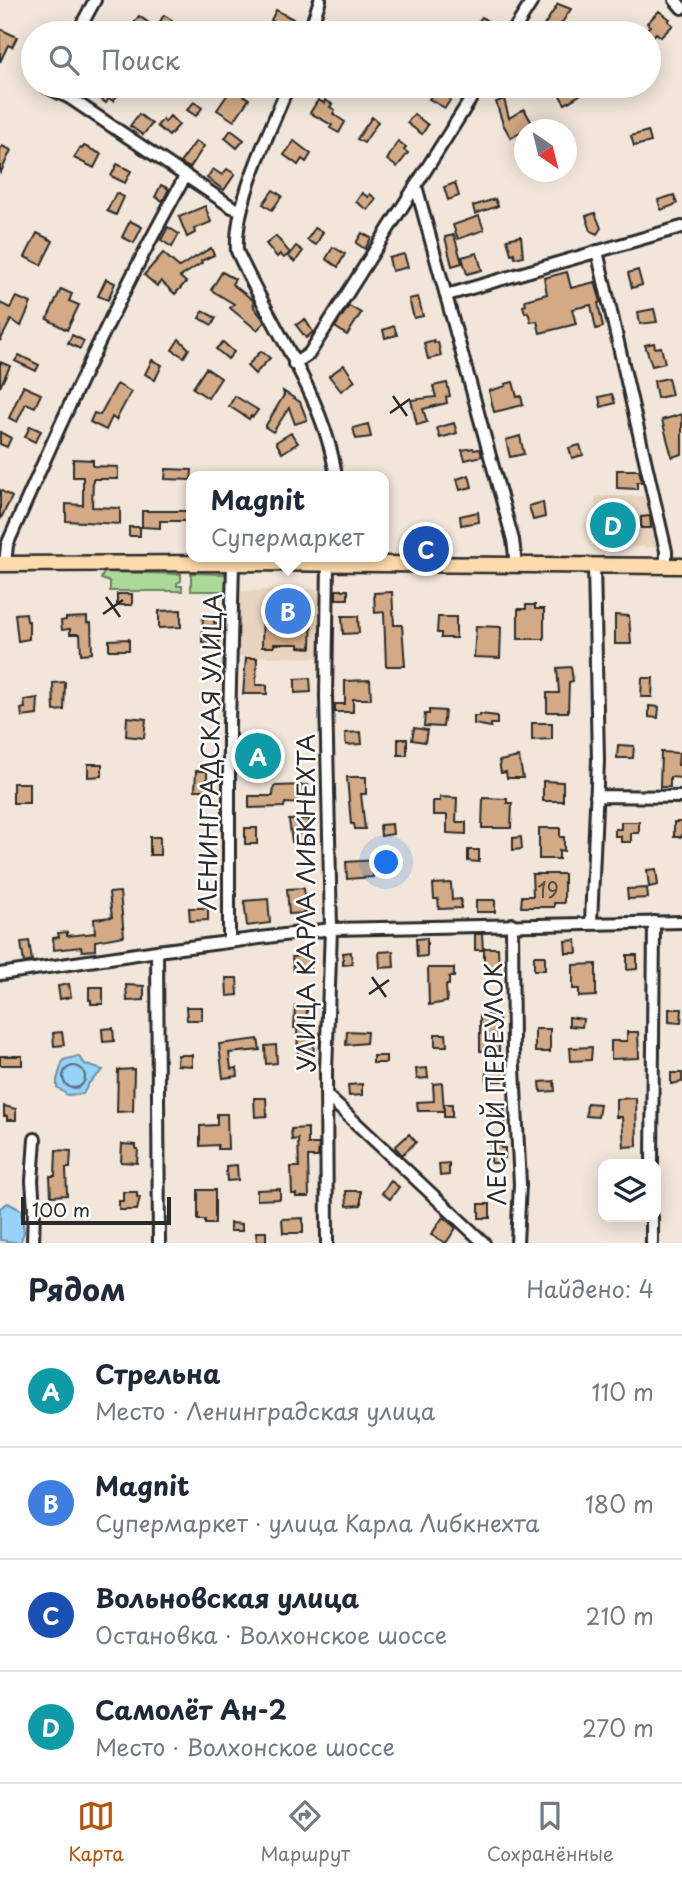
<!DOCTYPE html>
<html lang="ru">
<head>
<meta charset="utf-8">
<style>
  :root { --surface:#fff; --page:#f2f2f3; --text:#1f2937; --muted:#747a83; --line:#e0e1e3; --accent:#b45309 }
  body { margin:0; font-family:"Playpen Sans",sans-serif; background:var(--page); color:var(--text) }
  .controls { position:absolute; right:21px; bottom:21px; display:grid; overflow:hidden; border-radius:14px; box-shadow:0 4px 18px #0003 }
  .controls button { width:63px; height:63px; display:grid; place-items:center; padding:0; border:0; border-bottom:2px solid var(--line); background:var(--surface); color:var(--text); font:35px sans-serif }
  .compass { position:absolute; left:514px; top:119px; width:63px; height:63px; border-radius:50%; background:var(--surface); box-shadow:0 4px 18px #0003; rotate:145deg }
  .scale { position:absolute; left:21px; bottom:18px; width:150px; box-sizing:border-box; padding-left:7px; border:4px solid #2b2b2b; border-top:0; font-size:19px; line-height:24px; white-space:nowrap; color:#2b2b2b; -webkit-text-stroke:5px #fff; paint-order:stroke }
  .you { position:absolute; left:387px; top:863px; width:24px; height:24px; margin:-18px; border:5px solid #fff; border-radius:50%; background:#1a73e8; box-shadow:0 0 0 10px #1a73e833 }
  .badge { display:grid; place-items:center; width:46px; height:46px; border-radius:50%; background:var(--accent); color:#fff; font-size:23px; font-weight:700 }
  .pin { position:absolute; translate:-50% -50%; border:4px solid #fff; box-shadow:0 2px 7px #0006 }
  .popup { position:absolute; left:186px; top:471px; width:203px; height:91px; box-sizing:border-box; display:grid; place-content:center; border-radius:14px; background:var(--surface); filter:drop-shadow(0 2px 5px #0005); font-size:23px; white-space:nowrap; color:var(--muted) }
  .popup b { font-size:26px; color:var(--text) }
  .popup::after { content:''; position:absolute; left:50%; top:100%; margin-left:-14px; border:14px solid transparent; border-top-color:var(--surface) }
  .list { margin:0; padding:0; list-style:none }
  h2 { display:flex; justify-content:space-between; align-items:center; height:91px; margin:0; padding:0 28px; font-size:30px }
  h2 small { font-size:23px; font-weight:400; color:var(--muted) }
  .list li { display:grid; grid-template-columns:46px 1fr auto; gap:21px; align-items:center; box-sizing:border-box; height:112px; padding:0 28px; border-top:2px solid var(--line) }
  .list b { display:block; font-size:26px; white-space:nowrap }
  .list p { margin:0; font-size:23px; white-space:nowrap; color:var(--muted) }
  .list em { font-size:23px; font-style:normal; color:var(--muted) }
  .icon { flex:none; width:38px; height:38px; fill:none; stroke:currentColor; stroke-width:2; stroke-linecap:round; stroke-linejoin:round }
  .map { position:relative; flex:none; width:682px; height:1243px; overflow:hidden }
  .search { position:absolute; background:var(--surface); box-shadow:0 4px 18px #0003; left:21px; right:21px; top:21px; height:77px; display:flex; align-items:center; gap:18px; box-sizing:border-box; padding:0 24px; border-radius:38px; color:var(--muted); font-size:26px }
  .sheet { height:539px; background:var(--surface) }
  nav { display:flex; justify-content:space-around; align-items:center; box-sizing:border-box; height:98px; border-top:2px solid var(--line); background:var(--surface); font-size:19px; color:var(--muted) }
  nav a { display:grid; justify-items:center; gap:4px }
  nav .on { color:var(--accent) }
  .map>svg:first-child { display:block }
  .built { fill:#e9d4c0 }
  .green { fill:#abd998; stroke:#6b8262; stroke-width:2 }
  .water { fill:#97d2f8; stroke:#6c8fa6; stroke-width:2 }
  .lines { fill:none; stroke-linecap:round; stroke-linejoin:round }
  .shore { stroke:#566e7d; stroke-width:2 }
  .building { fill:#d3aa85; stroke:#2b2b2b; stroke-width:2 }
  .minor-casing { stroke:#2b2b2b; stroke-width:16 }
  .major-casing { stroke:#2b2b2b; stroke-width:19 }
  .minor { stroke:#fff; stroke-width:10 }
  .major { stroke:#fedbac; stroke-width:14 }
  .ticks { fill:none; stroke:#2b2b2b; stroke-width:2.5 }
  .labels { text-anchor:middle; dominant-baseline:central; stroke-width:5; stroke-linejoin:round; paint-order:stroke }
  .number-label { font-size:21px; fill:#554b42 }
  .street-label { font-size:24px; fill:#2b2b2b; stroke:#fff }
</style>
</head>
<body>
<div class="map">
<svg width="682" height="1243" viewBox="0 0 682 1243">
  <rect width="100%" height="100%" fill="#f2e6da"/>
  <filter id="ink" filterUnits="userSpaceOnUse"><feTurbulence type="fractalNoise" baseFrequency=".0143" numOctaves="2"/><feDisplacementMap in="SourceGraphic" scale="14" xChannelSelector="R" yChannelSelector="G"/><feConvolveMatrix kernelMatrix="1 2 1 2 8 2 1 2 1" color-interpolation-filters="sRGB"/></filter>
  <g filter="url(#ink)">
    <path class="built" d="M595,496H651L658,547H595Z
      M324,589V658L238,656L237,591Z"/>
    <path class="green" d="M104,572L181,574V581L177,583V586H182V591H110V582L101,579Z
      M191,573L226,574L228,577V591H191Z"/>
    <path class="water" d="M78,1056L86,1065L103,1070L89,1083L83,1094L67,1095L57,1087V1080L63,1060Z
      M8,1203L21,1210L24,1232L20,1243L0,1240V1208Z"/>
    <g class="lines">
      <path class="shore" d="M63 1077a11 11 0 1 1 22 0a11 11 0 1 1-22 0Z"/>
    </g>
    <path class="building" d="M558,4L571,9L555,33H552L543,27Z
      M276,10L293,19L287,29L271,20Z
      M659,11L670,19L668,21L673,25L661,37L656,33L653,37L646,30L650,26L647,23Z
      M164,15L172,20L169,25L182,33H134L129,30L139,16L156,28Z
      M482,17L496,28L492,33H470Z
      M0,29L17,37L12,47L8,45L0,62Z
      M101,86H108L119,93L113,101L109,98L106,103L95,95Z
      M429,86H438L453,96L445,108L429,99L432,95L426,91Z
      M562,86H578L583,93L565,104L556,89Z
      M232,88L249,99L234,121L217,110Z
      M504,99L509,118L524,109L533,125L511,138L503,124L496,102Z
      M318,100L324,103L325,100L332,104L330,107L335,110L333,114L345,122L339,133L330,128L332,125L310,113Z
      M194,102L202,108L196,116L187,110Z
      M139,114L152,124L143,135L130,126Z
      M414,114L428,125L422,134L407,123Z
      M170,116L179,125L169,136L157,126L163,119L165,122Z
      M372,117L378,122L364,143L357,139Z
      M231,130L244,140L237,148L225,138Z
      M648,131L651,142L634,146L631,136Z
      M196,141L204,146L190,168L180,163Z
      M294,141L311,154L306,162L302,159L298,165L284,155Z
      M398,141L406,147L404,150L408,153L397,167L387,160Z
      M2,146L11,150L0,174V150Z
      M84,146L101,154L94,168L74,158L80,148L82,149Z
      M117,164L131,171L125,183L111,176Z
      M213,169L222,175L227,169L235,174L224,190L207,178Z
      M455,183L459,196L448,200L444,187Z
      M161,185L169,189L163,201L155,197Z
      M273,190L282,196L272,210L263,204Z
      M116,193L124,197L116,215L107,211Z
      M362,193L368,197L370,194L376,199L368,210L356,202Z
      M674,195L677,204L661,210L658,200Z
      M495,199L498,206L475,214L473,206Z
      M205,206L211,222L194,229L195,233L187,237L179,217Z
      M595,213L601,228L597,234L591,231L586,216Z
      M479,216L484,230L458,239L453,225Z
      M130,221L142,227L134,243L122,237Z
      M168,227L179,234L172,247L161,240Z
      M315,228L323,232L316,245L307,240Z
      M37,233L53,241L41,265L25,257Z
      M362,233L371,238L365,249L356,243Z
      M454,235L462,263L452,266L445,237Z
      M276,236L290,253L284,258L280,254L277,257L266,244Z
      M521,236L523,256L515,258L514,253L511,254L507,239Z
      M296,246L303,251L295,262L288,256Z
      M333,247L345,254L338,267L326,259Z
      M211,248L214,255L201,261L202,263L180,277L186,282L175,294L161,281L157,286L144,275L163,253L179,267Z
      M477,253L482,270L467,274L462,257Z
      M404,254L408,267L392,271L389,258Z
      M638,270L642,285L632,288L628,273Z
      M222,272L235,279L232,284L253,300L254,307L265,322L257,330L230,308L234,304L211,290Z
      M567,272L571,288L595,282L601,302L598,303L603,327L596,329L591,305L572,309L576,324L540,333L537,321L531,322L528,312L525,313L523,306L526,305L525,300L547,294L544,278Z
      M106,279L115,283L108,300L98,296Z
      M61,289L72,294L69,301L79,305L67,330L47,319Z
      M16,297L31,303L21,326L11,320L0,341V303L10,308Z
      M418,297L423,316L414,318L409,299Z
      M349,306L361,313L347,335L335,327Z
      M654,309L657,322L640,324L638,312Z
      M203,311L216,318L212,325L199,318Z
      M305,319L313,332L306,338L296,325Z
      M394,326L397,335L385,338L383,330Z
      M72,335L84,341L80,349L68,343Z
      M179,339L189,349L184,357L172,350Z
      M434,340V343L438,342L441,356L428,359L424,343Z
      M223,342L234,352L228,359L216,349Z
      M654,343L655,348L661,347L665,363L652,366L645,345Z
      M261,351L270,358L255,374L247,366Z
      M19,355L39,365L36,371L15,361Z
      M152,360L162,365L155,380L145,374Z
      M0,362L10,366L0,387Z
      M344,365L355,381L341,391L329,376Z
      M206,368L221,378L208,398L193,388Z
      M668,378L672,395L657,398L654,381Z
      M513,382L517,397L521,396L523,405L494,412L489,391L506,386L505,384Z
      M447,383L450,396L446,397L447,403L423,409L427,422L417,425L411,400L436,397L433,386Z
      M117,384L131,392L116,420L112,417L106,430L90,422L94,413L100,415Z
      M23,386L41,394L35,407L26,403L17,422L9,418Z
      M283,391L300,402L307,420L295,424L289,408L273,432L265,427L284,395Z
      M612,394L615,403L601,407L599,397Z
      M235,396L258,410L253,417L251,416L249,419L229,406Z
      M682,414V454L672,457L662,420Z
      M454,423L457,433L440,438L437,428Z
      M368,424L371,437L356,439L353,428Z
      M30,426L41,431L35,442L25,437Z
      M0,432L11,438L7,447L0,444Z
      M291,433L298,443L282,453L276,442Z
      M520,436L524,454L510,457L506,440Z
      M580,445L583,455L572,458L569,448Z
      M473,448L474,450L480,449L482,456L465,460L462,450Z
      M73,459L93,460V466L118,467V479H93L92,507L120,508V524L66,521V504L83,505V477H73Z
      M166,469L192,470L191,480L165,479Z
      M617,470H639L642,482H637V489L617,488Z
      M469,475L472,487L460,490L457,479Z
      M0,490L12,497L0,520Z
      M543,502L545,517L533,520L529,506Z
      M142,511H186L192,513V521H160V528L142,527Z
      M478,512L479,522L461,525L460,516Z
      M650,516L651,528H641V517Z
      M129,527H140V536H129Z
      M336,590H348V599H336Z
      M392,592L394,625H402L405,666H386L384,612L375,613L374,593Z
      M117,594H132V605H117Z
      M526,605H535V609H544V639H518V609H526Z
      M263,606L312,607L311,648L299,647V644H274V647H262Z
      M181,610V627L159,628V611Z
      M26,613L27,621H29V639L18,641L15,614Z
      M203,614H214V623H220L219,643L202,642Z
      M615,615L629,616L631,644H615Z
      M342,616H358L359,633L343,634Z
      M87,617V623H91L92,653L81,654L80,634H70V629L62,630L61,621L66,620V618Z
      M438,617H456V638H441V633H437Z
      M476,626L501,627L500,658L474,657Z
      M129,639V650H109V640Z
      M246,658H257L256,685H267V694H243Z
      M571,667L573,681L569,682L568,712H547V693H559L557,668Z
      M310,678L311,692L295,693V679Z
      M642,678H653L652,697H641Z
      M370,680L371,699H353V712H335V704H345V681Z
      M65,682L64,710L54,711L53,683Z
      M38,698L37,715L22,717L21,709L25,708L24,700Z
      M649,706L659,707L658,718L649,717Z
      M429,710L445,711L443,727L424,726L425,714H429Z
      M480,714L497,716V724H491V727L474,724V716H480Z
      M127,717L146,719L144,738L126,736Z
      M532,723H552V739L532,740Z
      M414,728L427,730L425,742L412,740Z
      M361,732L362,744L346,745L345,733Z
      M398,739H407V755H398Z
      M245,744H271V768H245Z
      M618,745L634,746L633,758H617Z
      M661,752L679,753L678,765H682V778L670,777V787H660Z
      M519,757L523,778H507L506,772L501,773L499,761Z
      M88,764H102V776L88,777Z
      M196,771H207V790H195Z
      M347,777H366V794H361L365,829H355L354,824H351Z
      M543,781L563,782V801H543Z
      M13,783H29V803H13Z
      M308,785L307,800L304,804L285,803L284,807L249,808V796H273L274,786Z
      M440,797L457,798L456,822H466V834L447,833V815H433V801H440Z
      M483,798L507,799V803H512L511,828H482Z
      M309,819L310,841L292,842L289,820Z
      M621,822H639V833H631V842H621V836H615V829H621Z
      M674,822H682V837H674Z
      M392,824L393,834L381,836L380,825Z
      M245,828H257V844H245Z
      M539,828H560V837H564V851L559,850V859H539Z
      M150,837H160V855H150Z
      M521,837L522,849L513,850V838Z
      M468,850H479V862L468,861Z
      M377,860V871H373V877L347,879L346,862Z
      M656,869L658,885L649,887L647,870Z
      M532,874H564V903H554V907H521L522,896H533Z
      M451,883L452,900L461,899V908L439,909L438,899H434L433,884Z
      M304,888L306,913L289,914L287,889Z
      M647,888L648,898L628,899L627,889Z
      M120,892L124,936L95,941V950L82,951L81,947L54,950L53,938L59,937L58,933L67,932V936L95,933L94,919L112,917L109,893Z
      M268,899L270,923L247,926L244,901Z
      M476,900H495V912H476Z
      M189,908H208V920L190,921Z
      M475,934H482L483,950H475Z
      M427,938V956L417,957L416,939Z
      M576,940L577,953H566L565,941Z
      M29,941L32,961L24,963L21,942Z
      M484,948H498L499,971H488V965H484Z
      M393,951L394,967L380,968L379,952Z
      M351,952L352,964L343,965V953Z
      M307,955L310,968L294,971L292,957Z
      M627,955H637V969L627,970Z
      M534,956H545V970H534Z
      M596,964V996L579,997V989H573V965Z
      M428,968H454V977H449V985H446L447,1002L429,1005Z
      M226,978H237L238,995L227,996Z
      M69,984L71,997L60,999L58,986Z
      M126,985L144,986V1000L127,1001Z
      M89,987H103V1004H91V1000H89Z
      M295,1006L307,1007L306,1039H313L314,1055H298L297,1028H294Z
      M186,1007H202V1020H187Z
      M669,1009H682L681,1023L669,1022Z
      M480,1015H499V1051H480Z
      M569,1017L583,1019L582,1027L569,1026Z
      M113,1028L114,1041L103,1042L102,1029Z
      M535,1029H550V1052H535Z
      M347,1031L367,1032L366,1043L346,1045Z
      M62,1032L64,1045L54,1046L53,1033Z
      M627,1032H638L639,1058L611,1059V1041H627Z
      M435,1034H446L447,1046H435Z
      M258,1039L260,1050L229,1053L231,1069L237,1068L238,1076L223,1078L219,1044Z
      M276,1045L277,1063L266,1064L265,1046Z
      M592,1047L591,1060L571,1061L570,1048Z
      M178,1055H192V1066L177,1065Z
      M0,1056H22V1065H0Z
      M373,1056H386V1063H373Z
      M486,1067H502L503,1081H487Z
      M427,1068L428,1078L417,1079L416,1069Z
      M134,1069L133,1111L117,1112L118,1070Z
      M671,1073H682V1082L671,1084Z
      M554,1081L555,1091L541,1092L540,1082Z
      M442,1083L444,1111H418L417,1102L434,1101L433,1084Z
      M362,1084V1095L349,1096L348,1085Z
      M254,1098H266L267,1116L255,1117Z
      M636,1098L637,1146L624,1147L622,1117H616V1099Z
      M587,1103L600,1104L598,1117L586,1116Z
      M444,1104H452V1117H444Z
      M491,1104H504L505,1123H491Z
      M4,1106L16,1109V1120H7V1116H4Z
      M217,1114H227L228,1149H218V1145L200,1146V1126L217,1125Z
      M308,1128V1144H319L318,1157H308L309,1197H296V1194H292L291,1167H299L298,1139L292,1140L291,1129Z
      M409,1134L416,1142L402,1155L395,1147Z
      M122,1144L136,1145V1149H138L137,1163L121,1162Z
      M491,1145H501V1148H505V1158H501V1163H491Z
      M56,1150L71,1151L70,1168H66L67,1195L51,1196L50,1176H55Z
      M449,1163V1175L440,1176L439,1164Z
      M237,1165L238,1180L227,1181L226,1166Z
      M391,1181L399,1187L390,1199L382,1193Z
      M280,1189V1199L257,1200V1190Z
      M198,1190H215V1224H205V1220H198Z
      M346,1191H361V1205L347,1206Z
      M123,1192H137V1197H140L137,1210H119V1201H123Z
      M479,1204H490V1218H479Z
      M443,1217L456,1228L446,1243L431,1235Z
      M303,1218V1233H283L282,1219Z
      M230,1223L242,1224V1231H230Z
      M256,1232H266V1242H257Z"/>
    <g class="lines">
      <defs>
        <path id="minor" d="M675,0L682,8
          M77,33L95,0
          M309,33L320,0
          M512,33L533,0
          M48,86L47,87L70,98L232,207L240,210
          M288,86C270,133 234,201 237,251C270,325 324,395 336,476
          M416,186L513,540L516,564
          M597,251L666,551V565
          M447,295L682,227
          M294,364L309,354L479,86
          M5,564L7,545C62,419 119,294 186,175
          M596,796L682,797
          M591,922L598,761L594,565
          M512,924L513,1050L520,1184L517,1243
          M229,942V723L233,563
          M157,951L159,1243
          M0,974L157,951L331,929L682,922
          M326,1095L484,1243
          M652,1164L654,922
          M33,1243L34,1207L32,1181L35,1139
          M327,1243L326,1071L331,929L326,696L328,563
          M652,1243V1217"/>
        <path id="major" d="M0,564L233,563L682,566"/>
      </defs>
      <use href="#minor" class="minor-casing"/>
      <use href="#major" class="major-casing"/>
      <use href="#minor" class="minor"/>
      <use href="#major" class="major"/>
    </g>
  </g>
  <path class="ticks" d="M393,396L407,416M390,413L410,399M106,597L120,617M103,614L123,600M372,977L386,997M369,994L389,980"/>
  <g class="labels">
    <g class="number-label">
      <text x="548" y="889">19</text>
    </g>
    <g class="street-label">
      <text transform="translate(209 752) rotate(-89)">ЛЕНИНГРАДСКАЯ УЛИЦА</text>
      <text transform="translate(305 903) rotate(-90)">УЛИЦА КАРЛА ЛИБКНЕХТА</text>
      <text transform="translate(494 1084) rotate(-91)">ЛЕСНОЙ ПЕРЕУЛОК</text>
    </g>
  </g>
</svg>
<div class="controls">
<button><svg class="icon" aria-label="layers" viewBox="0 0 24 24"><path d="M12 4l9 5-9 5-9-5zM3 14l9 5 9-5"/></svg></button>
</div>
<svg class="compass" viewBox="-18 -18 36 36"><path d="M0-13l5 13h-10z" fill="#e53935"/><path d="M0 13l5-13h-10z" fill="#747a83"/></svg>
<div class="scale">100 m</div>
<div class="you"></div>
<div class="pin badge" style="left:258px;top:756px;background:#0f9aa8">A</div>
<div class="pin badge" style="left:288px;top:611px;background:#3f7fe0">B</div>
<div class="popup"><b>Magnit</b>Супермаркет</div>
<div class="pin badge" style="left:426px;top:549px;background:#1a4fb4">C</div>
<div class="pin badge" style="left:613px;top:525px;background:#0f9aa8">D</div>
<div class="search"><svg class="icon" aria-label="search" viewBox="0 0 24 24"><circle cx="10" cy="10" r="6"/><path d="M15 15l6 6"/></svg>Поиск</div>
</div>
<section class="sheet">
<h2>Рядом<small>Найдено: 4</small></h2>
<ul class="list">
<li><span class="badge" style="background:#0f9aa8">A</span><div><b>Стрельна</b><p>Место · Ленинградская улица</p></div><em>110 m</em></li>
<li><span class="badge" style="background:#3f7fe0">B</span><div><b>Magnit</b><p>Супермаркет · улица Карла Либкнехта</p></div><em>180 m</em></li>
<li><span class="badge" style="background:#1a4fb4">C</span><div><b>Вольновская улица</b><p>Остановка · Волхонское шоссе</p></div><em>210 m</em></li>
<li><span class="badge" style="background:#0f9aa8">D</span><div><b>Самолёт Ан-2</b><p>Место · Волхонское шоссе</p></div><em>270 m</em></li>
</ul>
</section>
<nav>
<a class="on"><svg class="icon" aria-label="map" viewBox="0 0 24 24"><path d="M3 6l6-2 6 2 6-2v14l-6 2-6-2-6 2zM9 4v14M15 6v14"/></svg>Карта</a>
<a><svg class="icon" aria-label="directions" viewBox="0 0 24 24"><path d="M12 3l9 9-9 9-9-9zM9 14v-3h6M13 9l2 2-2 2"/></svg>Маршрут</a>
<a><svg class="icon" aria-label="saved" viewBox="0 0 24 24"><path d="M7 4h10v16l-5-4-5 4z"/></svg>Сохранённые</a>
</nav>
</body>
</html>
